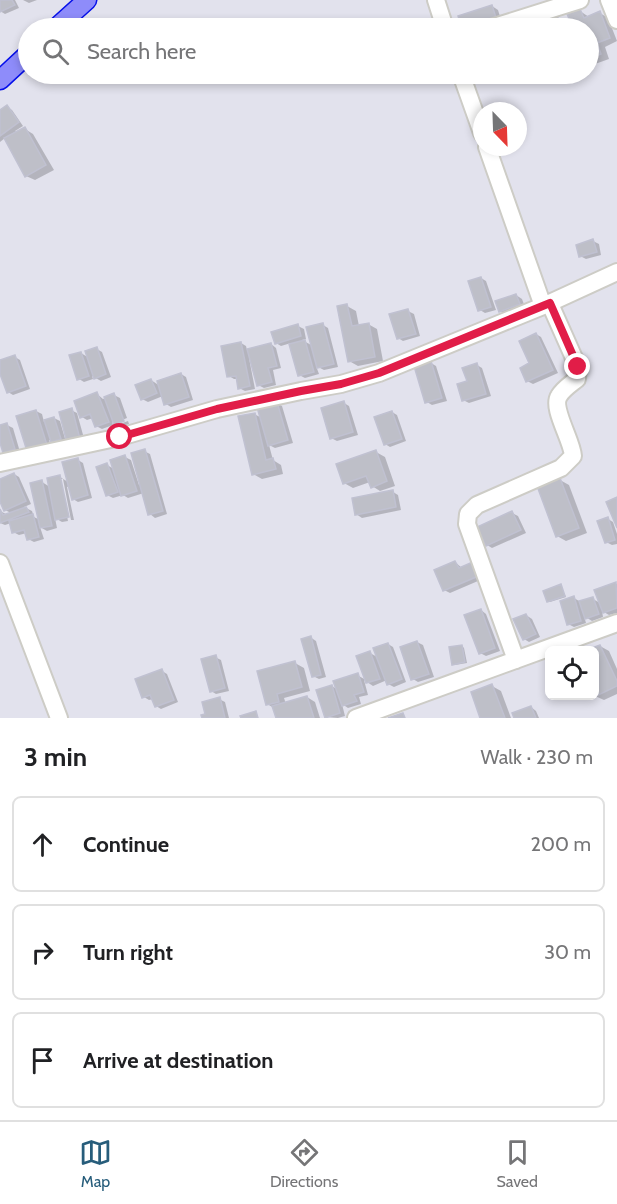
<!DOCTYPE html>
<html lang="en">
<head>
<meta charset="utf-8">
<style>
  :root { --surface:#fff; --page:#f6f6f6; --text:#202124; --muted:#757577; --line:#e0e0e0; --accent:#275d7b }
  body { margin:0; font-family:Cabin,sans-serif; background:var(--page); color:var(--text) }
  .controls { position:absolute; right:18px; bottom:18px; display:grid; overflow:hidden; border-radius:9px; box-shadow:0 3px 9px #0003 }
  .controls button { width:54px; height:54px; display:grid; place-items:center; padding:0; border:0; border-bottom:2px solid var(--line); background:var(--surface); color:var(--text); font:30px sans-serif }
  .compass { position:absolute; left:473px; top:102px; width:54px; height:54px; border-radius:50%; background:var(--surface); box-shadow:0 3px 9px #0003; rotate:157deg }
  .stop { position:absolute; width:18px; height:18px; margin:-14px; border:4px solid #e11d48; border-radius:50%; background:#fff }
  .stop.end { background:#e11d48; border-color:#fff; box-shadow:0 2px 6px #0008 }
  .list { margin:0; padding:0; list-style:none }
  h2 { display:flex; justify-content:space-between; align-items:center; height:78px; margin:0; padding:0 24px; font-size:26px }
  h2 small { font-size:20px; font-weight:400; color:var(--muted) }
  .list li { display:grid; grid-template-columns:39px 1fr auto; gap:18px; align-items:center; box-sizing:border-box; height:96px; margin:0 12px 12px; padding:0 12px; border:2px solid var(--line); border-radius:9px }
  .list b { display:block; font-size:22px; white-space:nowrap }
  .list em { font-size:20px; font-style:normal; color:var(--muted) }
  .icon { flex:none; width:33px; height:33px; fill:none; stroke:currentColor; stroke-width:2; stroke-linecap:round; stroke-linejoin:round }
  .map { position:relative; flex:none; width:617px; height:718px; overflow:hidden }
  .search { position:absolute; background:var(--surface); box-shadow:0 3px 9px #0003; left:18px; right:18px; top:18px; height:66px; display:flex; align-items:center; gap:15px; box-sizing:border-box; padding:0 21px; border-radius:33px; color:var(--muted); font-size:22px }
  .sheet { height:402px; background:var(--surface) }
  nav { display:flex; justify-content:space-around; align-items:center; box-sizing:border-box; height:84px; border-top:2px solid var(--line); background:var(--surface); font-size:16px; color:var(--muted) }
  nav a { display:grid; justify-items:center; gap:3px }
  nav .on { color:var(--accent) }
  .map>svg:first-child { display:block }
  .shadow { fill:#0003 }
  .building { fill:#bebfc8; stroke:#c0c1d1; stroke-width:1.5 }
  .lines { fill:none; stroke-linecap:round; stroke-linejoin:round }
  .minor-casing { stroke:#cdccc6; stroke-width:20 }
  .highway-casing { stroke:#050fea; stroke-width:21 }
  .minor { stroke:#fff; stroke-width:16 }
  .highway { stroke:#8e8cfa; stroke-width:18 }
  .route { stroke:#e11d48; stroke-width:8 }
</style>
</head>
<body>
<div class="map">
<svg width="617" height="718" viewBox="0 0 617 718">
  <rect width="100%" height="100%" fill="#e2e2ed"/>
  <path class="shadow" d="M0,0H15L19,8L5,14L0,11Z
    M23,0H37L29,3Z
    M492,6L498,10L502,23L486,28H463L460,17Z
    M580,11L589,17L600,13L608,18L617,41L605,47L609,59L595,64L588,61V28H575L569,15Z
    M557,18L563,21L566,28H547L544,23Z
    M7,107L12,110L23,126L15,131L17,133L25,129L33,134L54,170L35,180L26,176L5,138L0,142V112Z
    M593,241L599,244L601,255L586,259L580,256Z
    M481,278L486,281L496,310L485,313L480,310Z
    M516,295L522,299L525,307L506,314L500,311Z
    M347,306L356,311L359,326L368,324L377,329L383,361L358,366L349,361Z
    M408,311L414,314L420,336L403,341L398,338Z
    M323,325L328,328L338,367L324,370L316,366L319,374L305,378L299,375L291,343L281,346L276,343L298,326L304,329L306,339L302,340L313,346Z
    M536,334L541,337L558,373L533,384L527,381Z
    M241,343L246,346L247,350L271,344L276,348L281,368L273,370L276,385L264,388L258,385L251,358H249L255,389L245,391L239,388L238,379H234L229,376Z
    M97,349L102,352L111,377L101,381L92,376L93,379L84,382L79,379L81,353L89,358Z
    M15,357L20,360L30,389L13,395L8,392L0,370V362Z
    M431,363L436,366L447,401L432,405L427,402Z
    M477,365L482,368L491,396L469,403L463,400L468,382Z
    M181,374L186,377L193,400L171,407L166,404L163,396L148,402L142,399L151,380L160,386Z
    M97,394L103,399L114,395L120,398L127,418L117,422V425L112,422L113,425L102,429L96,426L93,418L87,420L82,417Z
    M277,403L282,406L293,443L275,448L269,445L273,460L281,465L283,474L262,479L253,474L254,414L262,418Z
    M344,403L349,406L358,435L337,441L331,438Z
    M71,410L77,413L85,442L68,441Z
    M36,411L42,414L44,422L54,418L60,421L66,442L58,444L49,440L52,448L28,450Z
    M392,412L397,415L406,441L390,447L385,444Z
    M128,421L129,424L120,427L117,425Z
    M7,425L13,428L20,452L10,455L4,452L0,437V427Z
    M144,451L150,454L167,514L155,518L150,514L144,493L128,498L123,495L113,498L107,495V465L114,469L125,457L131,460L139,485L141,484Z
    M376,452L385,457L395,486L380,491L372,486L370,482L353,488L344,483Z
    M78,460L83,463L92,498L78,502L73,499L70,486L67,487L74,520H71L63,479H60L68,521L62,522L55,518L57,528L47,531L40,527L44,539L34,542L28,539L27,533L19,535L13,532L11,523L5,525L0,523V511L6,514L11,513L5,510L0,498V481L14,474L19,477L31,504L24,507L32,511L34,517L40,520L42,482L50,487L60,477L68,482Z
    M560,480L569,485L587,533L566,541L557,536Z
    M393,492L398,495L401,510L362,518L356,514Z
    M512,513L518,516L526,533L492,548L487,545Z
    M608,519L613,522L617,534V544L612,545L606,542Z
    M455,562L462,568L485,578L450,593L444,590Z
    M617,584V613L609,615L602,611L603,617L592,621L584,616L586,623L574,627L568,624L574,598L579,601L593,599L600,603L596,591Z
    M561,586L566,597L550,602L548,601Z
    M481,610L486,614L500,651L486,656L480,653Z
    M526,615L532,619L540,637L529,642L524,639Z
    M310,637L316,641L326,677L319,679L313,676Z
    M417,642L423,645L434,677L418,682L413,679Z
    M388,644L393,647L406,682L394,687L388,684L387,680L373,686L364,680L368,695L359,697L361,704L348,708L342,704L345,716L338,718L326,717L332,686L338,690L357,675L366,680L370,653L379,658Z
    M462,646L464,648L467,663L455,665L453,664Z
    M600,646L609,651L617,669V694L604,700L595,696L594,650H591Z
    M215,657L221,660L229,691L216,694L211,691Z
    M295,663L304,668L310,691L284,698L286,704L307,697L315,702L320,718H277L274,708L267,704Z
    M162,671L167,674L178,702L161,709L156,706L153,699L149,700L144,697Z
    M492,686L501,691L511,718H482Z
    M556,696H572L562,700Z
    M219,699L225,702L229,718H203Z
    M531,707L536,711L539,718H516Z"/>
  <path class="building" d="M0,0H12L15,5L0,12Z
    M492,5L497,21L473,28H462L458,16Z
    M580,9L584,18L600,11L610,38L597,43L601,54L588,59V28H573L567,14Z
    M557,16L563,28H545L542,23Z
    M7,105L19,122L0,136V110Z
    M25,127L46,165L25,177L4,138Z
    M593,239L597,252L579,257L576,245Z
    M481,277L491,307L478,311L468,281Z
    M516,294L520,304L499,312L495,301Z
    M347,304L352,326L369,323L375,357L348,362L337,306Z
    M408,309L416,334L397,339L389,314Z
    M323,323L334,364L317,368L306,327Z
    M298,324L301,336L275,344L271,332Z
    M536,333L553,370L526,382L520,368L529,363L519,341Z
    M305,340L314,372L298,376L289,344Z
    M241,342L250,386L238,389L236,376L227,377L221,346Z
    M271,343L277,366L268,368L272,382L257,386L247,349Z
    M97,347L106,374L94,379L85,351Z
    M81,352L89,376L77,380L69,355Z
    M15,355L26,386L7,393L0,374V360Z
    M431,361L442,398L425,403L414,366Z
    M477,363L486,394L462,401L457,384L467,381L462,368Z
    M181,373L189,397L164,405L157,381Z
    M151,379L157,393L141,400L135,385Z
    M97,392L109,422L95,427L90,414L80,418L74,401Z
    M114,393L124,421L114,425L104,397Z
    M344,401L353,432L330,439L321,408Z
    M277,402L288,440L268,446L257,407Z
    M72,408L80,439L67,443L59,412Z
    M36,410L47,445L27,451L16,416Z
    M392,411L402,439L384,445L374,417Z
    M255,413L266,460L273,458L276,469L252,475L238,416Z
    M54,417L61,439L51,442L44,420Z
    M7,423L15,449L3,453L0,443V425Z
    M145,449L163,511L148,515L131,453Z
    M376,450L387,481L371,488L366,476L343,484L336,464Z
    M125,455L137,491L121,496L110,460Z
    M78,458L88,495L72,500L62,462Z
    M107,463L118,492L106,496L96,467Z
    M14,473L26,501L4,511L0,502V479Z
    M60,475L69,517L55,520L47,478Z
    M560,478L579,528L556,537L537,486Z
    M42,480L52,526L40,528L30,483Z
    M393,490L396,507L355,515L352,498Z
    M617,497V528L606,502Z
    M26,507L29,512L0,523V509L3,515Z
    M512,511L521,530L486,546L477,527Z
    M33,514L39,537L27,540L24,530L12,533L9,521Z
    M608,517L615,540L605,543L597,521Z
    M455,561L459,568L475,561L481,575L443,591L434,570Z
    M616,582L617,608L603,613L594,590Z
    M561,584L565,596L547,602L543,591Z
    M574,596L581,621L567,625L560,601Z
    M593,597L599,614L585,619L579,601Z
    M481,609L495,648L479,654L464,615Z
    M526,614L536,634L523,640L513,619Z
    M311,636L321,675L312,677L301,639Z
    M417,641L429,674L411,680L400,647Z
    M388,643L402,679L387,685L373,648Z
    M462,645L465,662L452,665L449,647Z
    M600,645L617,681V686L594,697V650H587Z
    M370,651L380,679L366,683L356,656Z
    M216,655L225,688L210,692L201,659Z
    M295,661L302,687L277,694L279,702L266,705L257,671Z
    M162,669L174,700L155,707L150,695L142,698L135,679Z
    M358,673L364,692L354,695L357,701L342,706L333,681Z
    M492,684L505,718H480L471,692Z
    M332,685L340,713L325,718L316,690Z
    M307,696L314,718H276L272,706Z
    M220,697L225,718H202L201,715L205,714L202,702Z
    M531,706L536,718H514L512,713Z
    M256,711L258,718H241L240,716Z
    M403,713L405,718H388Z"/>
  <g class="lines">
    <defs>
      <path id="minor" d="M436,0L445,28
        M609,0L617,20
        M491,28L580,0
        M461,74L482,133
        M487,147L543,306
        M0,463L120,437L217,409L301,391L341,384L379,373L543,306L617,272
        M0,563L59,718
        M516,660L467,524L468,514L477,505L561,468L573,456C572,440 551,408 559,396C563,389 571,384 577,379L578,367L550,304
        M356,718L617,623"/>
      <path id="highway" d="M56,28L87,0
        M0,80L28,54"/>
    </defs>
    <use href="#minor" class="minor-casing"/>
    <use href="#highway" class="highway-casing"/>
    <use href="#minor" class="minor"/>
    <use href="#highway" class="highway"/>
  </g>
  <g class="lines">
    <path class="route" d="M120,437L217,409L301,391L341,384L379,373L550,303L578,367"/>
  </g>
</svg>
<div class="controls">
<button><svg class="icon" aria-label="locate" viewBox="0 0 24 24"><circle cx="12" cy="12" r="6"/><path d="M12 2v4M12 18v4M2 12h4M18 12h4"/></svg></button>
</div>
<svg class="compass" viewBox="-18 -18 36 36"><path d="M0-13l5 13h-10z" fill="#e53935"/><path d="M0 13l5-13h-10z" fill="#757577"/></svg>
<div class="stop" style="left:120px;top:437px"></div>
<div class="stop end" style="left:578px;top:367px"></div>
<div class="search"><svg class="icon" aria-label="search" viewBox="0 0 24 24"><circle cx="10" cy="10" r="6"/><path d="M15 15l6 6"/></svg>Search here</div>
</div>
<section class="sheet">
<h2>3 min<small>Walk · 230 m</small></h2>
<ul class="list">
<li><svg class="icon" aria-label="ahead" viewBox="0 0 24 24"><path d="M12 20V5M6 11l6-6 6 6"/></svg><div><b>Continue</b></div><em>200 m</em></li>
<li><svg class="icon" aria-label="right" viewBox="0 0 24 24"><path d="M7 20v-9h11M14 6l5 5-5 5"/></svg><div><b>Turn right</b></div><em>30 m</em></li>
<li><svg class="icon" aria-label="arrive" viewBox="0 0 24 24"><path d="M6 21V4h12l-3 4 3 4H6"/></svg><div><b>Arrive at destination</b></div></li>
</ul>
</section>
<nav>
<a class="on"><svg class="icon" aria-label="map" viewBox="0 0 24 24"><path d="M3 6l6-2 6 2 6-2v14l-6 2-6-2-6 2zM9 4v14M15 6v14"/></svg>Map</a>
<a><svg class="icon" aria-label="directions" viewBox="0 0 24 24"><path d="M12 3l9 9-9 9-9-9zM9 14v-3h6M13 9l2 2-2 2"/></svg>Directions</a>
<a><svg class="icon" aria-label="saved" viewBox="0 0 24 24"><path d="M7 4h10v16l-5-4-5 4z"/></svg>Saved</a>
</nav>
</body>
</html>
